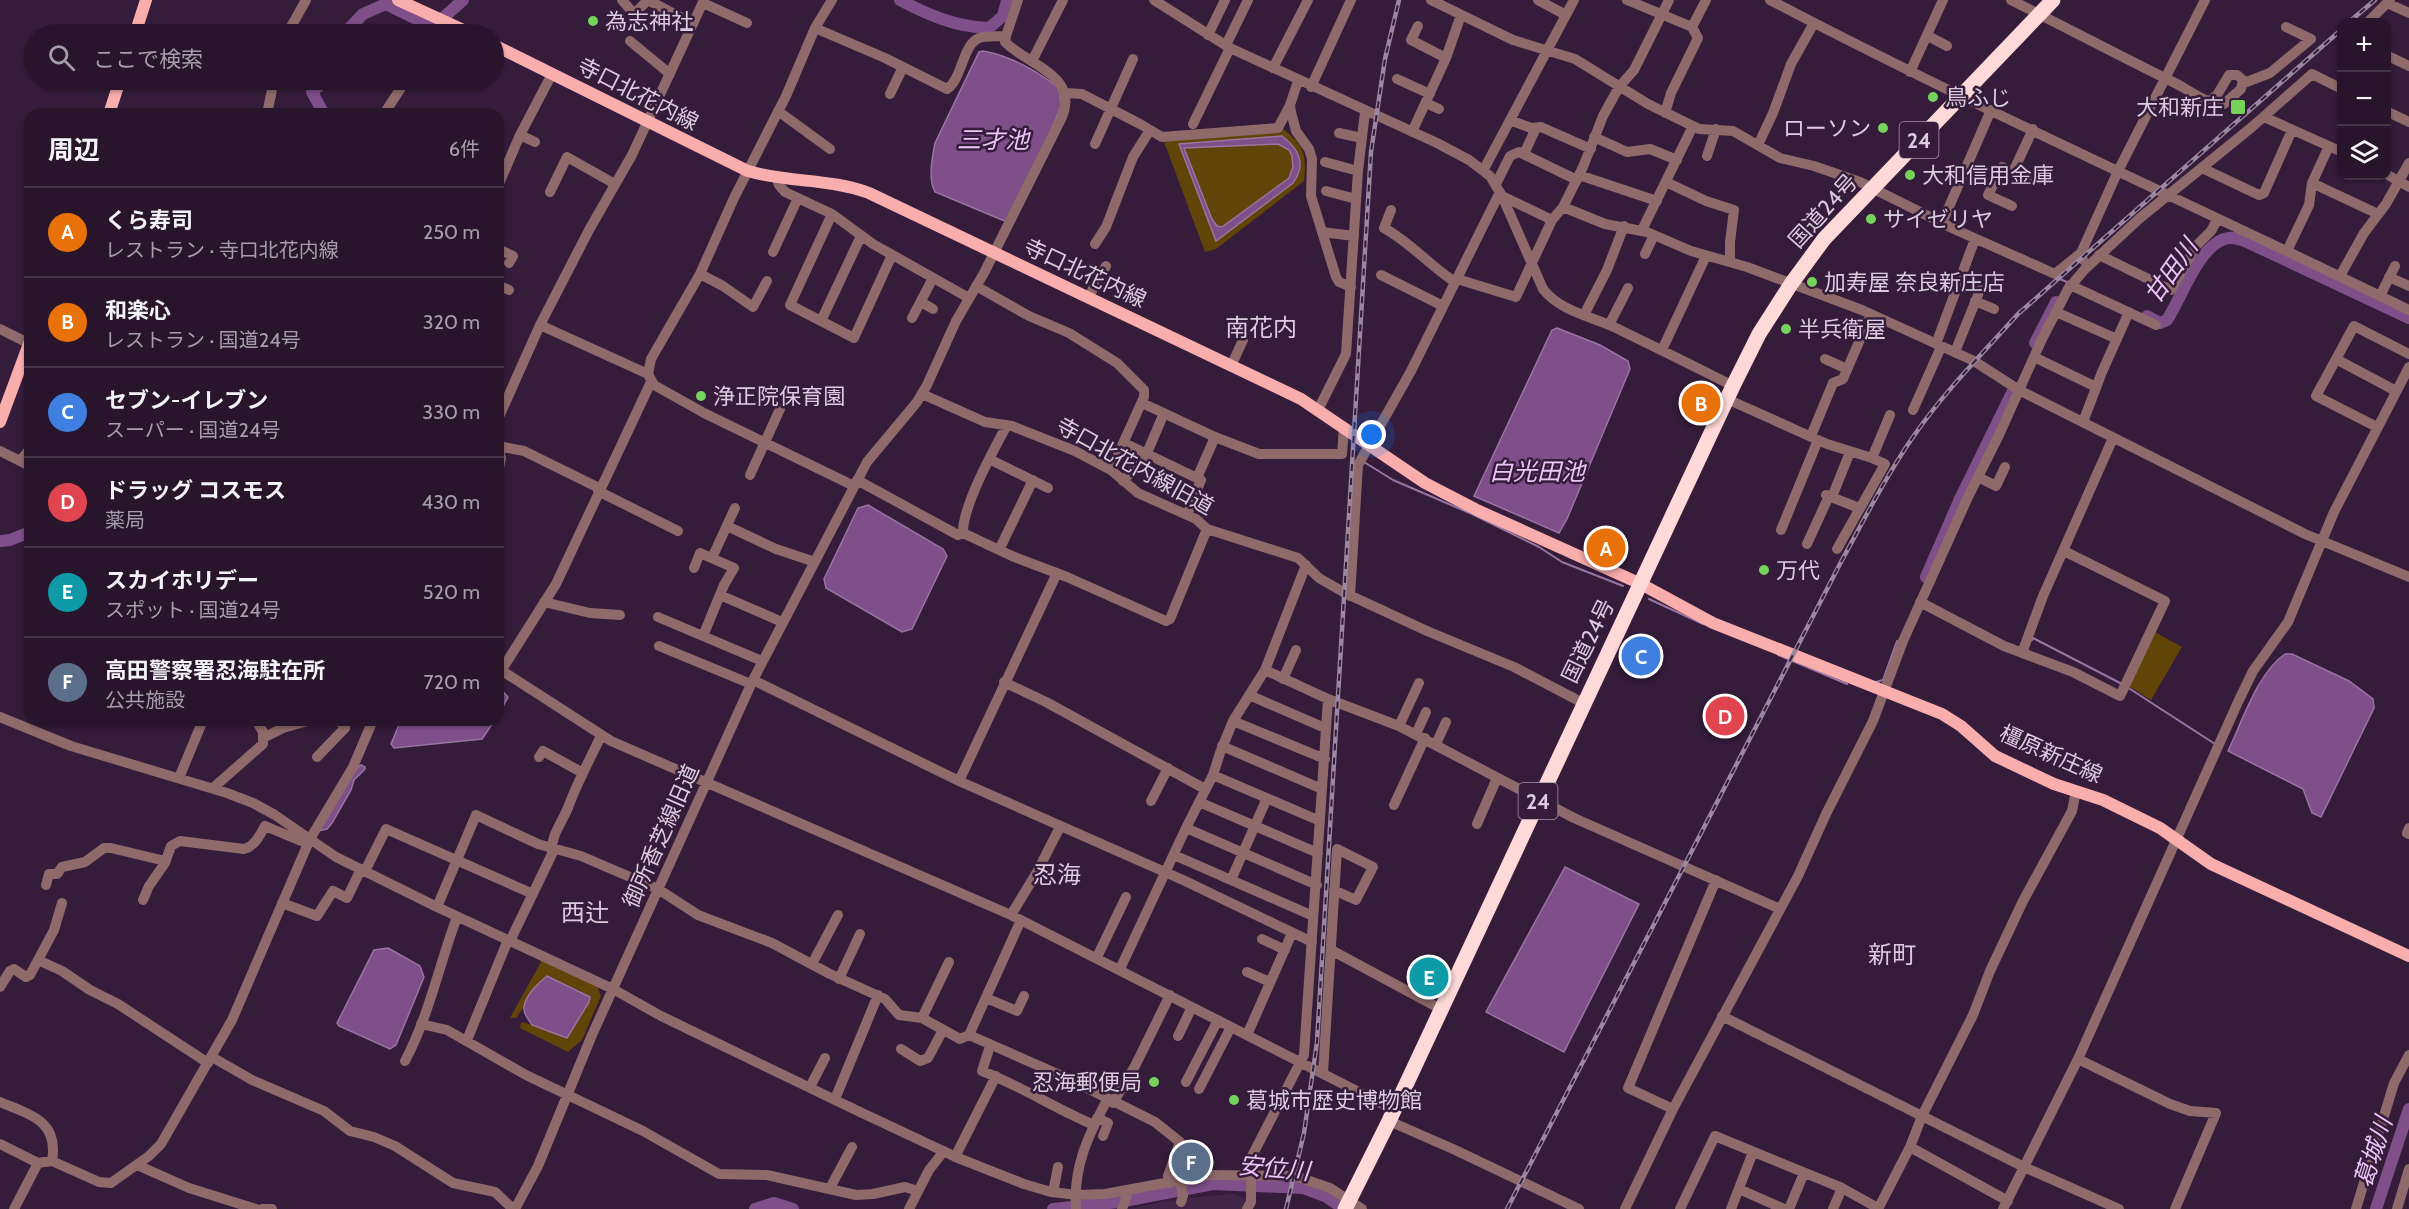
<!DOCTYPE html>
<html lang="ja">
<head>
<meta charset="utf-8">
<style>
  :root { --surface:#28152c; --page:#342238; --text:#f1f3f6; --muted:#a59fa9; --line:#443448; --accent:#75d25b }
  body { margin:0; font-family:Cabin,"Noto Sans JP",sans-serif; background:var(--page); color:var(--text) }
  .controls { position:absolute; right:18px; top:18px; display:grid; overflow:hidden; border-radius:12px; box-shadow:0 2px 4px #0004 }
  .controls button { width:54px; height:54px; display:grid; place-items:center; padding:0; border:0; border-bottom:2px solid var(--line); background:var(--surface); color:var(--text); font:30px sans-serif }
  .you { position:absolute; left:1372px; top:435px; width:21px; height:21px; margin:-15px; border:4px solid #fff; border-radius:50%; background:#1a73e8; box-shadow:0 0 0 9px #1a73e833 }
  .badge { display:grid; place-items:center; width:39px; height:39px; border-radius:50%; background:var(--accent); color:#fff; font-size:20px; font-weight:700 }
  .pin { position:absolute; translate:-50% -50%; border:3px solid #fff; box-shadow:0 2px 6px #0006 }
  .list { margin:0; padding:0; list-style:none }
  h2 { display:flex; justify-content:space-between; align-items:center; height:78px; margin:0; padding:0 24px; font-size:26px }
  h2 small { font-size:20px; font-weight:400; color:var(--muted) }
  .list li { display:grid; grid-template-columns:39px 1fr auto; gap:18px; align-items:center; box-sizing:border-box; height:90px; padding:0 24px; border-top:2px solid var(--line) }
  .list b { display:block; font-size:22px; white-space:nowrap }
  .list p { margin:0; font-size:20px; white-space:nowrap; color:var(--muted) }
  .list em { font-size:20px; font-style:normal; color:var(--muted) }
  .icon { flex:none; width:33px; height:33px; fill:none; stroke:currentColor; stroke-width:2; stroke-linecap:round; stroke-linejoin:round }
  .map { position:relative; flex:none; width:2409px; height:1209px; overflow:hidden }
  .search { position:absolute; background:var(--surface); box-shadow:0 2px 4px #0004; left:24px; top:24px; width:480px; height:66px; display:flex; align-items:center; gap:15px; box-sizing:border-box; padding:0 21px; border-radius:33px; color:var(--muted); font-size:22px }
  .panel { position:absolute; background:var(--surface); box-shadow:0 2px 4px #0004; left:24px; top:108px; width:480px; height:618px; border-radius:18px }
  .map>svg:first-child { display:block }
  .built { fill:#422649 }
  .green { fill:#614407 }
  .water { fill:#7e4f89; stroke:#9a74a3; stroke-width:1.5; fill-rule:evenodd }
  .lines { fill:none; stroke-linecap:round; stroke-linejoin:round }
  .stream { stroke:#9a74a3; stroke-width:2 }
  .river { stroke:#7e4f89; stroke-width:12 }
  .minor { stroke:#8f6a6a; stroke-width:10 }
  .major { stroke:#f9adac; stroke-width:12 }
  .highway { stroke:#fed9d8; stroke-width:15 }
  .rail-casing { stroke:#9b88a0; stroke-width:4.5 }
  .rail { stroke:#351c3b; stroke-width:2; stroke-dasharray:7; stroke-linecap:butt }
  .poi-dot { fill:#75d25b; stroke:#351c3b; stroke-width:2 }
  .labels { text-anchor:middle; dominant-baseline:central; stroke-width:5; stroke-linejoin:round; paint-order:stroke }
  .shield { fill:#351c3b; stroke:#a997ae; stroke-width:1.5 }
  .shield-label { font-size:21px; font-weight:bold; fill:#dbccdf }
  .poi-label { font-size:22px; fill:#dbccdf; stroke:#351c3b; text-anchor:start }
  .street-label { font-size:22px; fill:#dbccdf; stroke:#351c3b }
  .water-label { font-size:24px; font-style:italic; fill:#eec5f8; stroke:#351c3b }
  .neighbourhood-label { font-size:24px; fill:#dbccdf; stroke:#351c3b }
</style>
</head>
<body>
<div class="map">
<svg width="2409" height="1209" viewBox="0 0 2409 1209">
  <rect width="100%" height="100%" fill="#351c3b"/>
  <path class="built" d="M1234,1194L1248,1200L1244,1209H1129L1166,1201L1175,1200L1185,1204L1188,1198Z"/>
  <path class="green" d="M1283,129C1304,145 1307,155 1304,181L1216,249L1205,252L1163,139Z
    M2153,631L2182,647L2151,700L2127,685Z
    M542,960L597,986L601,996L582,1040L568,1052L520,1028L521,1023L523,1022L567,1038L589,1002L590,997L576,989L547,976L516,1018H510Z"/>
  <path class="water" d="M983,51C1011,56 1037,71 1059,88L1061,106L1045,145L1007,222L935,192C928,179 932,158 935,143L979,52Z
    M1282,136C1299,149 1307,164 1293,183L1216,241L1179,144ZM1278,144L1289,150L1292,156L1293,167L1289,178L1222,227L1217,226L1212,219L1184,148Z
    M1557,328L1600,345L1628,361L1630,369L1567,519L1559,533L1474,496L1552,330Z
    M868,505L943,549L947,556L912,629L902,632L826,588L824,579L858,508Z
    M2285,654H2292L2349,681L2373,699L2374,708L2321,817L2312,813L2303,789L2228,751C2242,722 2258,672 2285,654Z
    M498,686L508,697L498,716Z
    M401,720H495L482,739L394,748L391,744Z
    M361,765L365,767V769L354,780L351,790L332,823L327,829L318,831L355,770Z
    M1565,867L1639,904L1564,1052L1486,1012Z
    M388,948L420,966L424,977L396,1045L390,1049L339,1026L337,1023L374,950Z
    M547,976L590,997L589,1002L567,1038L532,1025C529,1020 523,1014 524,1007C525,996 538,983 547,976Z"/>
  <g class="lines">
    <path class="stream" d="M2057,278L2067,282
      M1364,462L1393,480L1472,514L1539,547L1562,562L1623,586
      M1649,599L1703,624
      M2032,640L2033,638L2122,684
      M1778,655L1847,684
      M1876,682L1883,680L1897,641
      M2127,687L2215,744"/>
    <path class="river" d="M900,0C928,15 956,27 989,28L1003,16L1007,0
      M344,34L363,14L386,4L433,27L463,0
      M324,114L312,92L326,80
      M2147,316L2160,323L2167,320C2181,299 2198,248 2224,239C2232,236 2240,239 2247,242L2409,318
      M2035,343L2056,302
      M0,541L10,540L30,532
      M1926,577L1960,499L2012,393
      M755,1209L774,1203L793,1209
      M1053,1209L1119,1202L1213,1184L1303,1188L1327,1197L1344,1209
      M2376,1209L2409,1109"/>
    <path class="minor" d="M622,0L634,14L648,0L693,24
      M832,0L815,28L786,96L734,198L700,274L651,359L648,374L654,385L704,413L854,486
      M1154,0L1230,48L1437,143L1469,160L1490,176L1502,196L1543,289C1561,312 1591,316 1616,328C1655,347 1694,366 1733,386
      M1431,0L1513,40L1575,59L1648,104L1699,129L1733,131L1780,158L1814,166L1860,182L1954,229L2055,274L2081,253
      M1538,0L1566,15
      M1627,0L1692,27
      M1770,0C1980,110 2196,206 2409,310
      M2011,0C2067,28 2122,57 2177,84C2190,91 2210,106 2224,104L2241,89L2243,80L2237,75H2229L2217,95L2210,101
      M703,3L747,23
      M2387,3L2409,13
      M2368,22L2390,0
      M1418,26L1411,40L1446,58
      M815,28L885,58L947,89C962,79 962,48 977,39C984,35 997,37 1006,36
      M287,34L306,0
      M435,34L455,26
      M1208,35L1225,0
      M1006,36L1018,0
      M1928,36L1947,46
      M630,41L670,74
      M1226,45L1248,0
      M2386,55L2409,66
      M1032,61L1063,0
      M1273,68L1308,0
      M1910,72L1943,0
      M1397,79L1430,94
      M1298,81L1290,105L1291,112L1296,131L1309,149L1312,159L1311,196L1336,277L1339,282L1351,287
      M2244,83L2270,73L2311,39L2286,27
      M1311,87L1351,0
      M1066,93L1082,94L1140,124L1162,137L1278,128L1290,105
      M890,94L903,67
      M1426,103L1439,109
      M778,111L830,149
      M2386,111L2409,122
      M1665,113L1671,93L1698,38L1692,27L1706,0
      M267,114L274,80
      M384,114L406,80
      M2264,117L2342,152
      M1510,120L1531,128L1541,127L1591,149
      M1193,124L1230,48
      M1412,132L1446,58L1461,15
      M1339,133L1362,138
      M520,135L535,142
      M1594,137L1627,152L1650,149L1677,160
      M1095,144L1133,59
      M1758,145L1773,113L1791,64L1814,23
      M1524,154L1536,128
      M1707,156L1716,129
      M1325,162L1358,171
      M2202,168L2259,195L2264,193L2292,130
      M1484,169L1574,0
      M2013,172L2033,129
      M2386,174L2409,187
      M1579,175L1657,201
      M776,177L779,185L785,192L832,214L873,244L969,298
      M1666,182L1706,201L1734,210L1730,242V262
      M2312,183L2378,214
      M1496,184L1510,156L1519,152L1577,180
      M498,186L520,135L552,74
      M1326,191L1356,199
      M550,192L567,157L615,184
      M1502,196L1552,220
      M2012,206L1988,195L2002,167L2031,180
      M1563,207L1605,224L1647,232L1691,251L1747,267L1862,310L1974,361L2019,390L2305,534L2409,577
      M1391,210L1384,228C1410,242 1430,266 1455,282
      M832,214L790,305L854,338L892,255
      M1942,223L1991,110
      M1642,230L1693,126
      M1322,232L1354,236
      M1095,244L1106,227L1133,157L1150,130
      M498,249L513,256L509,263
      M2287,251L2309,205L2312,183L2329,146
      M773,252L798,198
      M1645,254L1654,235
      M2099,255L2171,290L2196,246L2211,231L2217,220
      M2083,260L2081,253L2118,171L2205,0
      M700,274L723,286L753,307L767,281
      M1381,275L1443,306
      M2340,276L2364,233L2386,204L2409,163
      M2389,277L2409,286
      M1457,279L1516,297L1552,220L1563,207L1583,167L1603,116L1619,87L1634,70L1669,0
      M498,285L509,290
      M2070,285L2156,325
      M976,286L1029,316L1069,333L1117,363L1144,390V397L1111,470
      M2380,296L2395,266
      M1088,298L1106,266
      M1975,301L1994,309
      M921,302L933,309
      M2056,312L2117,339
      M1584,315L1607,270L1624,226
      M912,318L933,278
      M821,321L861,236
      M540,325L648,374
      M1609,325L1628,288
      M0,329L30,344
      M1936,344L1975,239
      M1662,350L1706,256
      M1955,352L1980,290
      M2034,357L2096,387
      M1825,359L1847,369
      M2336,359L2396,391
      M1231,366L1243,340
      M922,394L985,422L1012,426L1075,451L1111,470L1138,493L1196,519L1207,529L1298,558L1319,578L1345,593L1427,631L1514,667L1583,703
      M1727,399L1827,444L1872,458L1885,464L1837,549
      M1142,403L1215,437L1259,454H1342L1344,427
      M1318,410L1346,354L1358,171L1365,112
      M1913,410L1941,347
      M498,419L540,325L589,230L632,155L704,0
      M2083,422L2102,372L2129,312
      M1007,425C994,449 962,507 963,533L1012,556L1067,577L1166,621L1170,619L1207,529
      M2377,427L2316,396L2354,326L2409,354
      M1811,436L1833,383L1843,379L1871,314
      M1124,443L1201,480L1187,515
      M498,446L524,451L599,488
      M498,448L501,458L498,473
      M0,451L30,466
      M1872,458L1890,415
      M989,459L1048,488
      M20,461L30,449
      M750,475L780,409
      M1978,477L1996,486L2005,467
      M1197,478L1215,437
      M857,480L958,535L963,533
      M1123,481L1147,453L1164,413
      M598,491L678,531
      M1826,495L1859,508
      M1832,497L1850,452
      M727,526L776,549L815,562
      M1781,530L1818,440
      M1807,544L1829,496
      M999,550L1033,480
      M712,558L735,508
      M694,568L700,553L734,568L724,585L703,636
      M720,595L782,622
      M1350,596L1358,465L1411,371L1500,192
      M544,602L590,613L620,615
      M1920,602L2004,646L2073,672L2120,696L2165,601L2064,551
      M658,617L762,661
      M659,646L751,684
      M2022,653L2043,596L2113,438
      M1265,670L1328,699L1399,726L1574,818L1780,909
      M498,671L507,674L611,741L1011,915L1394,1110
      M501,671L556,584L651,382
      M1283,679L1296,650
      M753,680L959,781L1183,880L1312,942
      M1004,682L1046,702L1205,789
      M1249,695L1325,728
      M0,717L71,746L227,793L253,803L275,815L336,857L437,907L613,989L661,1016L860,1112L958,1158L1024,1184L1051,1192L1078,1195L1105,1194L1208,1175L1295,1176L1330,1188L1362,1209
      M1233,721L1325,759
      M1399,726L1419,683
      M1416,734L1426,712
      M265,737L283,728L311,720
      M1436,744L1446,722
      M1222,746L1322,789
      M317,757L345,728L339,720
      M539,757L543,751L583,773
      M1213,775L1320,821
      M179,778L203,720
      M959,781L1057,573
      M213,788L263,744V732L256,720
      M1151,801L1168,768
      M1199,802L1318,853
      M1394,805L1425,738
      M1477,824L1497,778
      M1186,828L1317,885
      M2409,828L2407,833L2409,834
      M1174,855L1313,916
      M365,871L386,829L533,894
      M1231,880L1267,798
      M46,885L49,874H57L62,867L85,862L104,848H111L165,861
      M143,900L149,886L165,863L171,846L180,841L244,849C255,846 260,835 265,826L301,841L309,839
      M282,903L317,916L333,891L347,898L361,869
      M437,907L476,815L538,844L581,856L658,889L698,915L772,943L830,974L885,999L899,1015L922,1018L960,1039L969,1035L1021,920
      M1011,915L1037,872L1060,827
      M1262,939L1285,950
      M510,941L552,854C550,835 563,822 569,805C578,781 590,759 601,736
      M1331,950L1441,1009
      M1097,957L1126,897
      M38,960L62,971L90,990L118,1004L208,1063
      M812,964L838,915
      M1120,969L1186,828L1213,775L1220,753L1233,721L1265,670L1306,565
      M1247,972L1270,982
      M839,979L860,934
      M0,987L10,971L14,969L26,977L30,975L54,930L62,903
      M986,998L1017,1011L1024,996
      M1722,1016L2024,1167L2119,1209
      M922,1018L949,962
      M421,1024L447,1030L526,1075L643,1131L719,1174L767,1175L856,1195L873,1194L905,1187L918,1191
      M969,1035L1069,1079L1155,1122L1180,1142L1168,1176L1169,1183
      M1247,1035L1292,933
      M1178,1036L1192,1007
      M467,1040L508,940
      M990,1046L982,1071C1021,1086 1056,1109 1094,1125
      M901,1049L920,1061L928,1058L943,1030
      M212,1057L252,1080L324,1111L350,1131L374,1137L395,1146L453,1183L495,1192L513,1209
      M2078,1059L2170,1104L2190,1111L2216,1113L2175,1209
      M405,1061C429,1016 439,965 457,917
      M1323,1073L1337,849L1373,867L1356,900L1334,890
      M1186,1082L1218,1020
      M810,1087L825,1058
      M1199,1089L1231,1027
      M835,1099L878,995
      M0,1102C31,1115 59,1121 52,1161
      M1113,1103L1135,1066L1170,995
      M1673,1109L1628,1088L1716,880
      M1097,1118L1108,1123L1103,1136
      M1389,1121L1453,1149L1579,1209
      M0,1144L38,1163
      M955,1157L996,1076
      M137,1165L189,1188L256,1209
      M1247,1176L1252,1156L1304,1055L1328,699
      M1180,1180L1183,1196L1181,1202
      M830,1188L852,1147
      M1739,1189L1784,1209
      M1053,1192L1058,1167
      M2008,1201L1910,1147L1922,1116L1973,1015L1990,971L2023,901L2072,811L2076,791
      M14,1209L38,1163L52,1161L99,1182L111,1183L149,1156L161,1144L232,1020L310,839L353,767L373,720
      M262,1209H272
      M515,1209L538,1166L592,1035L753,680L867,462L917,402L927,385L956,321L984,273L1062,117C1079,75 1029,66 1005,42L1006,36
      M909,1209L929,1170L944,1151
      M1076,1209C1073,1167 1088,1136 1107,1100
      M1122,1209L1129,1190
      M1247,1209L1251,1202V1176
      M1625,1209L1673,1109L1798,876L1826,814L1873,721L1903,641L1968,497L1999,435L2042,339L2068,289L2085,269L2140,218L2252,127L2312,74L2342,89
      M1680,1209L1715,1136L1842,1188L1878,1208
      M1731,1209L1753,1152
      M1789,1209L1804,1173
      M1833,1209L1842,1188
      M1878,1209L1910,1147
      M2003,1209L2078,1059L2238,702L2253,671L2288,622L2334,512L2409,367
      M2356,1209L2394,1083L2409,1055
      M2397,1209L2409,1169"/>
    <path class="major" d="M398,0L472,34
      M135,34L146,0
      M494,45L748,171C788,183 829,178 869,193L1301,399L1425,483L1479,511L1641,584L1713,623L1942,714L1961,726L1995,756L2054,784L2103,800L2160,828L2211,864L2409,956
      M109,114L120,80
      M0,422L30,341"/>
    <path class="highway" d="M1345,1209L1389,1121L1733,386L1759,334L1791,284L1824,239L2053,0"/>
    <defs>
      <path id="rail" d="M2349,22L2375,0
        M1286,1209L1304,1133L1317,1042L1371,152L1385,59L1399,0
        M1507,1209L1842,560C1865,518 1886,476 1913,437C1944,392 1982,354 2018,314L2342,29"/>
    </defs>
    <use href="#rail" class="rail-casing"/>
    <use href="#rail" class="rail"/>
  </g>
  <g class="poi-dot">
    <circle cx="593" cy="21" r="6"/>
    <circle cx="1933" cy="97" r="6"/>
    <rect x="2230" y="99" width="16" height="16" rx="3"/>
    <circle cx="1883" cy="128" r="6"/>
    <circle cx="1910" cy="175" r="6"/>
    <circle cx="1871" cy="219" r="6"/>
    <circle cx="1812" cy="282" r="6"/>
    <circle cx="1786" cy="329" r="6"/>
    <circle cx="701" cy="396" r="6"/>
    <circle cx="1764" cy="570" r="6"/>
    <circle cx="1154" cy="1082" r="6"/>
    <circle cx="1234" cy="1100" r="6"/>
  </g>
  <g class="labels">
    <g class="shield">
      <rect x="1899.5" y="122" width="39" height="36" rx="4.5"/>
      <rect x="1518.5" y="783" width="39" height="36" rx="4.5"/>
    </g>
    <g class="shield-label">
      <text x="1919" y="140">24</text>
      <text x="1538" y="801">24</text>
    </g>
    <g class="poi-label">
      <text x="605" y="21">為志神社</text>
      <text x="1945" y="97">鳥ふじ</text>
      <text x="2224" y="107" text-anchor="end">大和新庄</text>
      <text x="1871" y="128" text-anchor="end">ローソン</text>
      <text x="1922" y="175">大和信用金庫</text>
      <text x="1883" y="219">サイゼリヤ</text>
      <text x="1824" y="282">加寿屋 奈良新庄店</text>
      <text x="1798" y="329">半兵衛屋</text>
      <text x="713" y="396">浄正院保育園</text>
      <text x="1776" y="570">万代</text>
      <text x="1142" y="1082" text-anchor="end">忍海郵便局</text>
      <text x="1246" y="1100">葛城市歴史博物館</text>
    </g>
    <g class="street-label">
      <text transform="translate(638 94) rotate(27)">寺口北花内線</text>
      <text transform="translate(1823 211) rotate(-48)">国道24号</text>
      <text transform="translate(1085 273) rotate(25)">寺口北花内線</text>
      <text transform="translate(1135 466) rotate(29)">寺口北花内線旧道</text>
      <text transform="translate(1588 641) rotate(-64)">国道24号</text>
      <text transform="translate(2051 754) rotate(24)">橿原新庄線</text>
      <text transform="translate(661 836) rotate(-66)">御所香芝線旧道</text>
    </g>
    <g class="water-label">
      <text x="993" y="139">三才池</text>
      <text transform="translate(2171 271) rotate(-55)">甘田川</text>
      <text x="1537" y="471">白光田池</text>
      <text transform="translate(2373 1152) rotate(-72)">葛城川</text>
      <text transform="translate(1274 1168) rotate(5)">安位川</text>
    </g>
    <g class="neighbourhood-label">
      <text x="1261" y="327">南花内</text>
      <text x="1057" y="874">忍海</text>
      <text x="585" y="912">西辻</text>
      <text x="1892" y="954">新町</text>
    </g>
  </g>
</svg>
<div class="controls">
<button>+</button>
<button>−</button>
<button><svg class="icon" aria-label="layers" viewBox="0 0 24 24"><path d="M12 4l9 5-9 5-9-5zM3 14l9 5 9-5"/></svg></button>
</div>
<div class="you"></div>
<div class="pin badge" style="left:1606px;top:548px;background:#e8710a">A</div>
<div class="pin badge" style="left:1701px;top:403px;background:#e8710a">B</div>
<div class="pin badge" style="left:1641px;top:656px;background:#3f7fe0">C</div>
<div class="pin badge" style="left:1725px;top:716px;background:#e0444e">D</div>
<div class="pin badge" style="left:1429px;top:977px;background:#0f9aa8">E</div>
<div class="pin badge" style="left:1191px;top:1162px;background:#5c6f8a">F</div>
<div class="search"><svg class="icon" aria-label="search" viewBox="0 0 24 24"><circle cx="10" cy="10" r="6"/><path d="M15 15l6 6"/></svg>ここで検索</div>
<section class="panel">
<h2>周辺<small>6件</small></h2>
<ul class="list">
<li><span class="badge" style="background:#e8710a">A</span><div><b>くら寿司</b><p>レストラン · 寺口北花内線</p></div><em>250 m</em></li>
<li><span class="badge" style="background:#e8710a">B</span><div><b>和楽心</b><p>レストラン · 国道24号</p></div><em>320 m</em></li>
<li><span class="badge" style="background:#3f7fe0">C</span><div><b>セブン-イレブン</b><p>スーパー · 国道24号</p></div><em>330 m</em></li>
<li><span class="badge" style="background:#e0444e">D</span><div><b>ドラッグ コスモス</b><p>薬局</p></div><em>430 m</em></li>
<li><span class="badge" style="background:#0f9aa8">E</span><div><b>スカイホリデー</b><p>スポット · 国道24号</p></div><em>520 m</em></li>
<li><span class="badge" style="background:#5c6f8a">F</span><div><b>高田警察署忍海駐在所</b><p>公共施設</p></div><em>720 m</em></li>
</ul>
</section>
</div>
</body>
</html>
